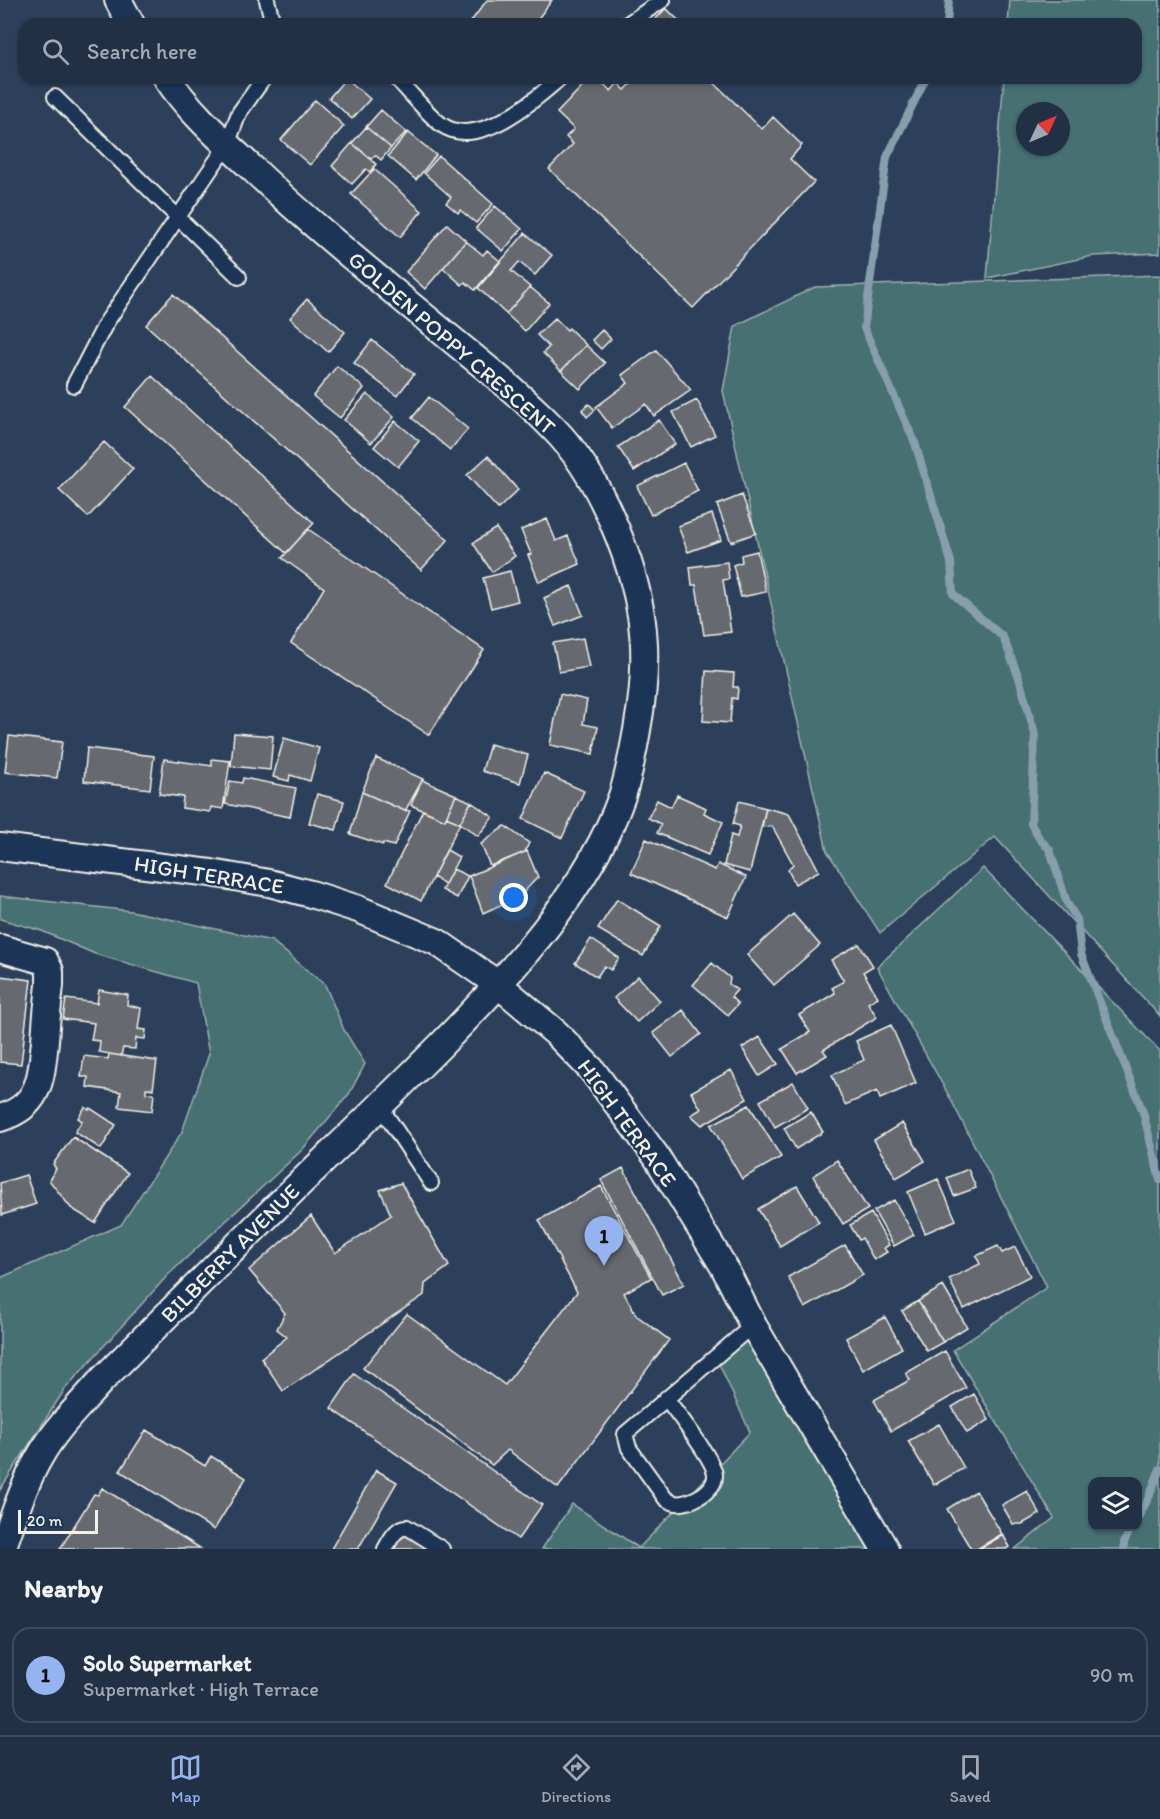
<!DOCTYPE html>
<html lang="en">
<head>
<meta charset="utf-8">
<style>
  :root { --surface:#213045; --page:#29384c; --text:#f1f3f6; --muted:#a2a9b3; --line:#3e4b5e; --accent:#95b2f1 }
  body { margin:0; font-family:Itim,sans-serif; background:var(--page); color:var(--text) }
  .controls { position:absolute; right:18px; bottom:18px; display:grid; overflow:hidden; border-radius:12px; box-shadow:0 2px 4px #0004 }
  .controls button { width:54px; height:54px; display:grid; place-items:center; padding:0; border:0; border-bottom:2px solid var(--line); background:var(--surface); color:var(--text); font:30px sans-serif }
  .compass { position:absolute; left:1016px; top:102px; width:54px; height:54px; border-radius:50%; background:var(--surface); box-shadow:0 2px 4px #0004; rotate:46deg }
  .scale { position:absolute; left:18px; bottom:15px; width:80px; box-sizing:border-box; padding-left:6px; border:3px solid #f4f1e8; border-top:0; font-size:16px; line-height:21px; white-space:nowrap; color:#f4f1e8; -webkit-text-stroke:4px #1d3557; paint-order:stroke }
  .you { position:absolute; left:514px; top:898px; width:21px; height:21px; margin:-15px; border:4px solid #fff; border-radius:50%; background:#1a73e8; box-shadow:0 0 0 9px #1a73e833 }
  .badge { display:grid; place-items:center; width:39px; height:39px; border-radius:50%; background:var(--accent); color:#111; font-size:20px; font-weight:700 }
  .pin { position:absolute; translate:-50% -50px; filter:drop-shadow(0 2px 3px #0008) }
  .pin::after { content:''; position:absolute; top:32px; width:21px; height:18px; background:inherit; clip-path:polygon(0 0,100% 0,50% 100%) }
  .list { margin:0; padding:0; list-style:none }
  h2 { display:flex; justify-content:space-between; align-items:center; height:78px; margin:0; padding:0 24px; font-size:26px }
  h2 small { font-size:20px; font-weight:400; color:var(--muted) }
  .list li { display:grid; grid-template-columns:39px 1fr auto; gap:18px; align-items:center; box-sizing:border-box; height:96px; margin:0 12px 12px; padding:0 12px; border:2px solid var(--line); border-radius:18px }
  .list b { display:block; font-size:22px; white-space:nowrap }
  .list p { margin:0; font-size:20px; white-space:nowrap; color:var(--muted) }
  .list em { font-size:20px; font-style:normal; color:var(--muted) }
  .icon { flex:none; width:33px; height:33px; fill:none; stroke:currentColor; stroke-width:2; stroke-linecap:round; stroke-linejoin:round }
  .map { position:relative; flex:none; width:1160px; height:1549px; overflow:hidden }
  .search { position:absolute; background:var(--surface); box-shadow:0 2px 4px #0004; left:18px; right:18px; top:18px; height:66px; display:flex; align-items:center; gap:15px; box-sizing:border-box; padding:0 21px; border-radius:18px; color:var(--muted); font-size:22px }
  .sheet { height:186px; background:var(--surface) }
  nav { display:flex; justify-content:space-around; align-items:center; box-sizing:border-box; height:84px; border-top:2px solid var(--line); background:var(--surface); font-size:16px; color:var(--muted) }
  nav a { display:grid; justify-items:center; gap:3px }
  nav .on { color:var(--accent) }
  .map>svg:first-child { display:block }
  .green { fill:#476f73; stroke:#9eb0ae; stroke-width:1.5; fill-rule:evenodd }
  .lines { fill:none; stroke-linecap:round; stroke-linejoin:round }
  .stream { stroke:#879fac; stroke-width:8 }
  .building { fill:#666a70; stroke:#f4f1e8; stroke-width:1.5 }
  .service-casing { stroke:#f4f1e8; stroke-width:18 }
  .minor-casing { stroke:#f4f1e8; stroke-width:30 }
  .service { stroke:#1d3557; stroke-width:14 }
  .minor { stroke:#1d3557; stroke-width:26 }
  .labels { text-anchor:middle; dominant-baseline:central; stroke-width:4.5; stroke-linejoin:round; paint-order:stroke }
  .street-label { font-size:22px; fill:#f4f1e8; stroke:#1d3557 }
</style>
</head>
<body>
<div class="map">
<svg width="1160" height="1549" viewBox="0 0 1160 1549">
  <rect width="100%" height="100%" fill="#2c405c"/>
  <filter id="ink" filterUnits="userSpaceOnUse"><feTurbulence type="fractalNoise" baseFrequency=".0167" numOctaves="2"/><feDisplacementMap in="SourceGraphic" scale="12" xChannelSelector="R" yChannelSelector="G"/><feConvolveMatrix kernelMatrix="1 2 1 2 8 2 1 2 1" color-interpolation-filters="sRGB"/></filter>
  <g filter="url(#ink)">
    <path class="green" d="M1010,0H1160V253L1093,256L987,278L1004,78H1136V24H1008ZM1025,111H1061V147H1025Z
      M1160,275V1016L995,837L880,933L827,851L723,391L735,326L815,287Z
      M983,868L1160,1051V1549H1015L1054,1518L953,1350L1047,1287L949,1096L877,967ZM1092,1482H1138V1526H1092Z
      M0,896L131,911L272,941L325,985L344,1030L365,1064L349,1094L302,1150L168,1275L65,1389L0,1490V1278L121,1225L182,1132L209,1054L196,983L95,954L42,931L0,919Z
      M753,1325L885,1549H542L572,1504L639,1548L750,1432L716,1357Z"/>
    <g class="lines">
      <path class="stream" d="M947,24L949,0
        M926,78L887,157L864,328L915,443L951,562L953,594L1003,637L1019,678L1035,734L1031,824L1039,838L1050,850L1067,903L1077,919L1081,954L1143,1112L1160,1180
        M1138,1518L1148,1499L1160,1469
        M1124,1549V1542L1133,1526"/>
    </g>
    <path class="building" d="M487,0H552L534,24H469Z
      M666,8L682,24H651Z
      M346,78L370,99L352,119L329,98Z
      M590,78H597L611,91L618,83L625,90L637,78H709L762,129L773,117L802,145L790,159L814,182L693,308L549,169L573,144L566,137L574,129L557,113Z
      M315,100L344,126L310,165L281,140Z
      M381,110L406,132L391,148L366,127Z
      M366,127L391,148L381,160L375,155L371,159L352,143Z
      M408,132L436,155L416,180L388,156Z
      M352,143L376,164L370,172L366,169L352,184L332,166Z
      M439,156L493,204L476,223L460,210L458,213L446,203L451,197L424,173Z
      M374,169L422,211L400,237L351,194Z
      M495,206L522,229L503,251L476,228Z
      M447,224L466,241L425,289L406,272Z
      M525,233L552,255L535,275L519,262L511,271L530,287L506,314L478,288Z
      M466,241L483,255L487,250L500,261L475,290L465,282L462,285L443,268Z
      M530,287L549,303L525,331L506,314Z
      M173,294L448,540L421,570L146,325Z
      M307,299L345,332L328,352L290,318Z
      M555,318L567,330L569,328L586,345L561,371L543,353L549,347L537,335Z
      M602,330L611,339L601,349L592,340Z
      M372,340L414,374L397,396L354,363Z
      M586,345L605,363L580,389L561,371Z
      M656,350L691,390L654,416L646,404L612,428L596,407L628,383L622,375Z
      M337,366L364,388L340,418L313,396Z
      M152,376L314,523L286,553L125,407Z
      M367,394L394,417L371,443L344,420Z
      M429,397L468,429L450,450L412,418Z
      M697,400L715,435L691,447L673,412Z
      M589,404L595,410L587,417L582,410Z
      M659,420L675,444L634,471L618,447Z
      M395,421L419,441L398,467L374,447Z
      M104,442L133,469L88,517L59,490Z
      M488,456L518,490L498,509L467,475Z
      M684,463L698,491L651,515L637,486Z
      M742,495L756,533L731,542L717,505Z
      M712,514L721,540L688,552L678,526Z
      M547,519L556,541L568,536L580,564L539,582L528,555L531,554L521,530Z
      M496,528L515,556L492,572L473,543Z
      M308,529L484,650L429,735L291,643L324,588L282,558Z
      M757,551L766,592L741,597L733,565L742,562L741,555Z
      M727,562L729,579L723,580L731,632L704,635L696,585H692L690,567Z
      M510,571L518,601L491,608L483,578Z
      M571,586L583,615L555,626L544,598Z
      M583,638L589,667L559,672L553,643Z
      M706,671L734,673L733,687H738L737,699L732,698L730,723L703,721Z
      M560,694L587,700L583,724L598,727L593,754L550,745Z
      M234,733L273,736L270,770L231,766Z
      M9,736L62,742L57,778L5,772Z
      M284,738L319,748L310,781L290,775L289,781L273,777Z
      M490,744L528,755L520,783L482,771Z
      M87,748L154,756L150,789L84,781Z
      M376,758L423,779L405,811L362,792Z
      M164,759L212,766V759L230,761L223,809L211,807L210,812L182,808L183,797L159,794Z
      M544,773L584,791L562,838L523,819Z
      M243,778L296,788L290,817L225,804L230,781L242,783Z
      M422,780L456,795L445,820L411,805Z
      M362,792L405,811L406,810L410,811L394,846L383,843V845L350,834Z
      M317,794L344,801L336,830L309,823Z
      M456,795L471,802L460,823L446,817Z
      M677,795L706,808L704,813L723,822L708,855L657,833L661,824L648,818L657,800L671,807Z
      M739,801L766,808L750,872L724,865L731,835L737,837L740,826L733,824Z
      M471,802L493,817L478,836L460,823Z
      M766,808L789,814L819,871L795,884L788,870L793,864L772,826L762,827Z
      M423,810L445,820L446,817L460,823L421,901L387,883Z
      M505,826L529,843L525,852L490,866L481,844Z
      M646,839L715,870L718,864L746,877L728,917L631,873Z
      M447,850L459,857L445,884L433,877Z
      M527,851L538,877L520,896L483,913L469,876Z
      M453,869L468,876L457,898L442,890Z
      M617,899L661,926L643,956L598,929Z
      M793,914L820,945L774,985L747,955Z
      M591,939L619,958L611,970L604,966L597,977L575,963Z
      M859,944L873,966L863,972L878,997L868,1003L877,1017L823,1050L827,1055L797,1073L782,1049L810,1032L799,1015L835,993L832,988L844,981L831,960Z
      M712,963L730,978L729,984L737,990L731,997L738,1004L728,1015L693,985Z
      M0,976L31,980L21,1064L0,1062Z
      M638,976L660,1001L637,1022L614,998Z
      M99,990L128,995L127,1005L141,1008L138,1029L146,1030L145,1039L136,1038L135,1049L123,1048L121,1056L99,1052L100,1041L91,1040L94,1023L63,1019L66,999L97,1003Z
      M683,1010L701,1034L672,1057L653,1033Z
      M891,1025L916,1083L880,1099L877,1091L845,1105L832,1075L864,1060L856,1041Z
      M760,1037L778,1064L759,1076L742,1048Z
      M109,1054L157,1061L153,1089L146,1088V1093L154,1094L152,1111L119,1107L121,1092L87,1087L88,1077H81L84,1056L108,1059Z
      M731,1070L747,1099L702,1125L691,1115L701,1109L691,1092Z
      M793,1082L808,1108L775,1127L760,1101Z
      M749,1105L781,1157L742,1179L711,1125Z
      M85,1107L89,1110L90,1108L116,1125L101,1149L75,1132L82,1121L78,1118Z
      M811,1112L823,1132L796,1149L784,1128Z
      M902,1123L925,1161L896,1178L874,1140Z
      M73,1137L128,1173L95,1223L71,1208L49,1180L56,1169L53,1164Z
      M837,1160L868,1209L843,1224L813,1176Z
      M623,1168L684,1284L662,1295L601,1180Z
      M968,1169L976,1188L954,1196L947,1178Z
      M26,1175L36,1204L2,1215L0,1183Z
      M938,1179L956,1220L925,1233L908,1192Z
      M401,1183L449,1266L425,1284L424,1295L283,1391L261,1358L287,1337L277,1329L285,1313L249,1270L311,1216L335,1253L391,1215L380,1190Z
      M601,1186L651,1278L624,1293L636,1315L669,1340L558,1488L508,1450L492,1465L363,1368L407,1314L505,1385L577,1292L539,1220Z
      M797,1186L819,1222L780,1246L758,1209Z
      M894,1200L914,1235L894,1246L874,1211Z
      M871,1213L889,1245L884,1248L887,1252L874,1260L862,1238L859,1240L850,1225Z
      M845,1245L863,1275L805,1308L788,1277Z
      M998,1246L1002,1253L1015,1247L1030,1276L964,1309L949,1279L980,1264L976,1256Z
      M943,1286L967,1327L943,1342L918,1301Z
      M918,1301L943,1342L927,1351L902,1311Z
      M885,1317L902,1348L863,1370L846,1338Z
      M945,1351L966,1388L891,1431L874,1400L910,1380L906,1373Z
      M354,1374L542,1505L518,1539L331,1408Z
      M974,1394L989,1420L967,1433L952,1407Z
      M939,1424L964,1468L934,1485L908,1441Z
      M146,1430L205,1466L211,1456L246,1478L214,1530L120,1471Z
      M376,1470L397,1482L358,1549H331Z
      M102,1488L200,1548L60,1549L94,1494L98,1495Z
      M976,1491L1002,1534L977,1549H971L947,1509Z
      M1027,1491L1040,1514L1022,1524H1013L1002,1505Z
      M399,1532L430,1549H390Z
      M1003,1535L1010,1547L1006,1549H979Z"/>
    <g class="lines">
      <defs>
        <path id="service" d="M267,0L273,24
          M627,24L663,0
          M396,78C408,90 429,116 442,125C478,150 534,101 560,78
          M55,97L239,277
          M74,385L106,323L227,145L239,113L264,78
          M380,1106L431,1183
          M666,1398C676,1412 716,1462 715,1476C715,1486 704,1495 695,1499C684,1504 674,1506 665,1498L629,1448L625,1434L753,1325
          M385,1549C391,1539 395,1528 407,1527L442,1549"/>
        <path id="minor" d="M118,0L131,24
          M0,847L211,873L269,883L311,894L358,909L437,942L499,985L556,1033L592,1070L656,1156L724,1267L753,1325L885,1549
          M0,948L45,961L50,971V985C48,1003 46,1022 45,1041C41,1077 41,1106 0,1118
          M2,1549C13,1519 23,1486 39,1458C55,1429 80,1405 101,1381C176,1306 250,1232 326,1158C365,1121 404,1082 442,1044C510,974 589,890 622,796C629,775 633,752 637,730C649,665 647,615 625,553C609,508 587,462 553,428C521,395 485,367 450,338C384,283 317,230 255,171C224,142 190,113 167,78"/>
      </defs>
      <use href="#service" class="service-casing"/>
      <use href="#minor" class="minor-casing"/>
      <use href="#service" class="service"/>
      <use href="#minor" class="minor"/>
    </g>
  </g>
  <g class="labels">
    <g class="street-label">
      <text transform="translate(452 343) rotate(41)">GOLDEN POPPY CRESCENT</text>
      <text transform="translate(209 875) rotate(9)">HIGH TERRACE</text>
      <text transform="translate(627 1123) rotate(54)">HIGH TERRACE</text>
      <text transform="translate(230 1253) rotate(-45)">BILBERRY AVENUE</text>
    </g>
  </g>
</svg>
<div class="controls">
<button><svg class="icon" aria-label="layers" viewBox="0 0 24 24"><path d="M12 4l9 5-9 5-9-5zM3 14l9 5 9-5"/></svg></button>
</div>
<svg class="compass" viewBox="-18 -18 36 36"><path d="M0-13l5 13h-10z" fill="#e53935"/><path d="M0 13l5-13h-10z" fill="#a2a9b3"/></svg>
<div class="scale">20 m</div>
<div class="you"></div>
<div class="pin badge" style="left:604px;top:1266px">1</div>
<div class="search"><svg class="icon" aria-label="search" viewBox="0 0 24 24"><circle cx="10" cy="10" r="6"/><path d="M15 15l6 6"/></svg>Search here</div>
</div>
<section class="sheet">
<h2>Nearby<small></small></h2>
<ul class="list">
<li><span class="badge">1</span><div><b>Solo Supermarket</b><p>Supermarket · High Terrace</p></div><em>90 m</em></li>
</ul>
</section>
<nav>
<a class="on"><svg class="icon" aria-label="map" viewBox="0 0 24 24"><path d="M3 6l6-2 6 2 6-2v14l-6 2-6-2-6 2zM9 4v14M15 6v14"/></svg>Map</a>
<a><svg class="icon" aria-label="directions" viewBox="0 0 24 24"><path d="M12 3l9 9-9 9-9-9zM9 14v-3h6M13 9l2 2-2 2"/></svg>Directions</a>
<a><svg class="icon" aria-label="saved" viewBox="0 0 24 24"><path d="M7 4h10v16l-5-4-5 4z"/></svg>Saved</a>
</nav>
</body>
</html>
